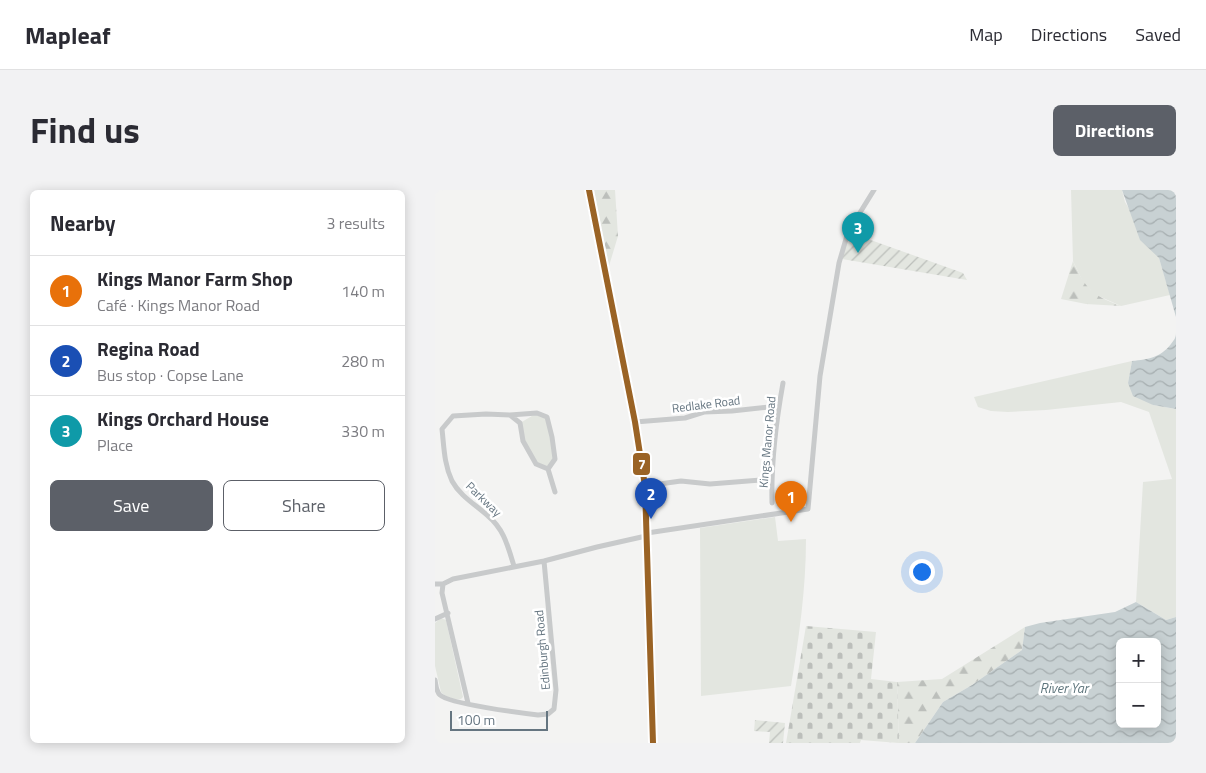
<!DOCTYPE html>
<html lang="en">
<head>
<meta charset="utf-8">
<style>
  :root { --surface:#fff; --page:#f2f2f3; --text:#2b2b33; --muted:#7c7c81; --line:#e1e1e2; --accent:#5c6068 }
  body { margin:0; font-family:"Titillium Web",sans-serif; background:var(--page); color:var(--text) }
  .controls { position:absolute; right:15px; bottom:15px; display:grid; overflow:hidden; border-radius:8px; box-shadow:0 2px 12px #0003 }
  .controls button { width:45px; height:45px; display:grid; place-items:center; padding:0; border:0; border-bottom:1px solid var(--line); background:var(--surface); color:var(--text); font:25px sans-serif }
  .scale { position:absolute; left:15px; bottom:12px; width:98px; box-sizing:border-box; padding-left:5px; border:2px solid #657580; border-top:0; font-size:14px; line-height:18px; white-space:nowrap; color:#657580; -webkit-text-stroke:4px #fff; paint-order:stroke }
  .you { position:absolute; left:486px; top:381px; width:18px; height:18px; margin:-12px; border:4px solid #fff; border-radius:50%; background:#1a73e8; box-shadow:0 0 0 8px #1a73e833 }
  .badge { display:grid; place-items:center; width:32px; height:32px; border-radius:50%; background:var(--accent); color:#fff; font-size:16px; font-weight:700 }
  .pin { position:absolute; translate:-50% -41px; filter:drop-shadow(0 1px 2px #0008) }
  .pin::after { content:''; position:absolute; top:26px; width:18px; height:15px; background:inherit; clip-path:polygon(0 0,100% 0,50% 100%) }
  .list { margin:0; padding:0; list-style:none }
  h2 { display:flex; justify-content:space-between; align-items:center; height:65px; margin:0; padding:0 20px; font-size:21px }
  h2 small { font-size:16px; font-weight:400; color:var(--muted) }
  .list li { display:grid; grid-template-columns:32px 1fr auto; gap:15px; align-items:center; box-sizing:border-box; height:70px; padding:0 20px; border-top:1px solid var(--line) }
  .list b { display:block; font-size:19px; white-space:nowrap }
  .list p { margin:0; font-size:16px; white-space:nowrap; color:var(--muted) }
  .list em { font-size:16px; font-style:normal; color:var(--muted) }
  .actions { display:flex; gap:10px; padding:15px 20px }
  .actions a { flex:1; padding:11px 0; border:1px solid var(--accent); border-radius:8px; text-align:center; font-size:18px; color:var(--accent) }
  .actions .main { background:var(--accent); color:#fff }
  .map { position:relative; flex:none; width:741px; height:553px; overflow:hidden; border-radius:8px }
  header { display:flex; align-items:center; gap:30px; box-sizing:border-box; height:70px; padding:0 25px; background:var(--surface); border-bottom:1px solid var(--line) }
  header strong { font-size:24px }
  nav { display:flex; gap:28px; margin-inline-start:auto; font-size:18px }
  .intro { display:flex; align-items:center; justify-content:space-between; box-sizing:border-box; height:120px; padding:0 30px }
  h1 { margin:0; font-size:35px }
  .button { padding:12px 22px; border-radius:8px; background:var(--accent); color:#fff; font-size:18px; font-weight:700 }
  main { display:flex; gap:30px; padding:0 30px }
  aside { flex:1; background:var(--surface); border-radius:8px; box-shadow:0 2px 12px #0003 }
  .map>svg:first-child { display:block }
  .grass { fill:#e3e6e0 }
  .forest { fill:url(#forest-firs) }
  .cemetery { fill:url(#cemetery-stones) }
  .garden { fill:url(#garden-furrows) }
  .water { fill:url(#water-waves); fill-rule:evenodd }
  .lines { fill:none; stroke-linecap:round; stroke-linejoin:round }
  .secondary-casing { stroke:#cfcfd0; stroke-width:9 }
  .street { stroke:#c8cacb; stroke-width:5 }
  .secondary { stroke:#dedfdf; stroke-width:7 }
  .bus-1-casing { stroke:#fff; stroke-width:10 }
  .bus-1 { stroke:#9a6325; stroke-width:6 }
  .labels { text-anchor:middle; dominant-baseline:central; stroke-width:5; stroke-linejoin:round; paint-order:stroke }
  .street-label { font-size:12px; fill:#657580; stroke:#fff }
  .water-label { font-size:14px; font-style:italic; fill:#60777e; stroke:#fff }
  .line-badge { stroke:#fff; stroke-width:2 }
  .badge-label { font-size:14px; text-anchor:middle; font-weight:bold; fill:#fff }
</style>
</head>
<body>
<header>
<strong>Mapleaf</strong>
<nav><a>Map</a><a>Directions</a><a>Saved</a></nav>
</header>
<div class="intro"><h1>Find us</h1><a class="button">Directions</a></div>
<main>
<aside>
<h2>Nearby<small>3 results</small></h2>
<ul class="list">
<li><span class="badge" style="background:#e8710a">1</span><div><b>Kings Manor Farm Shop</b><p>Café · Kings Manor Road</p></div><em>140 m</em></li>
<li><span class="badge" style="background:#1a4fb4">2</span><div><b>Regina Road</b><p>Bus stop · Copse Lane</p></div><em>280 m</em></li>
<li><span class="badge" style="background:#0f9aa8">3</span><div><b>Kings Orchard House</b><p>Place</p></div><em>330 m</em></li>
</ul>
<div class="actions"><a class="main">Save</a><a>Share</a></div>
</aside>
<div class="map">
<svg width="741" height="553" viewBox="0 0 741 553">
  <defs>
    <pattern id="forest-firs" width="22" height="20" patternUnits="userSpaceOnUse" patternTransform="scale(1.25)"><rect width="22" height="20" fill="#e3e6e0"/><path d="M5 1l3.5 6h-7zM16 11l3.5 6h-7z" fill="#bcbfbb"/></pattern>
    <pattern id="cemetery-stones" width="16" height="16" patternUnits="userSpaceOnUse" patternTransform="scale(1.25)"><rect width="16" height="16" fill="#e3e6e0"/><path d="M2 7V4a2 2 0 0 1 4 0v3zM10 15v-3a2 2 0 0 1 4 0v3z" fill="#bcbfbb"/></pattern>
    <pattern id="garden-furrows" width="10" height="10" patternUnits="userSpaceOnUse" patternTransform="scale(1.25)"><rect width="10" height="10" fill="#e3e6e0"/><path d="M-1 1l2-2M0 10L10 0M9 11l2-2" fill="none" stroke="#bcbfbb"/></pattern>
    <pattern id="water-waves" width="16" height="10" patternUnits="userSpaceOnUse" patternTransform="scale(1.25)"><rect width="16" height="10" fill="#c8d1d3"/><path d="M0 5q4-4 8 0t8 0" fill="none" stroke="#a6aeb0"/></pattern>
  </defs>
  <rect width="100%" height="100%" fill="#f3f3f2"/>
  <path class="grass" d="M636,0H687L690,12L724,68L735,105L686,116L659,104L648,92L638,71Z
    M697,171L693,193L718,215L741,219V427L731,430L701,412L708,292L737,289L714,222L686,212L611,220L573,222L556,221L543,217L539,207Z
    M102,223L112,227L120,269L113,279L101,274L88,251L85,233Z
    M340,327L343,351L371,349C371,399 364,447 356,496L266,506L265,338Z
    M6,428L11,430L28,507L26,509C21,510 10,507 6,502L0,476V433Z"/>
  <path class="forest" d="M159,0H180L183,46L174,76Z
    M638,71C651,100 657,105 686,116L651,114L626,109Z
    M590,437L587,460L537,495L508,512L480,553H464L462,492L507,489Z"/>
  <path class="cemetery" d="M371,436L441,442L436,489L462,492L464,553L426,550L425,553H351Z"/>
  <path class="garden" d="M416,43L528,83L532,90L407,69L412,51Z
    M320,530L350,533L348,553H334L335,542L319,541Z"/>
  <path class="water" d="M687,0H741V127L724,68L705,50Z
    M741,143V219L718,215L698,206L693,193L697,171C714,169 725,168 736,154C739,150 741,148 741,143Z
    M701,412L731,430L741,427V553H480L508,512L537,495L587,460L590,437L605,433L680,422ZM685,452H722V534H685Z"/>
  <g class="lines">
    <defs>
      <path id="secondary" d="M154,0L200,232L210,296L218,553"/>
    </defs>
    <use href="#secondary" class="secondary-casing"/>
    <path class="street" d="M75,225L102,223L112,227L117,247L120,269L113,279
      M200,232L250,228L269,222L297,221L344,216
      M113,279L120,302
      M210,296L246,291L275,294L337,289
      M337,313C336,273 341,232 348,193
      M212,343L373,319L385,186L404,73L413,42L439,0
      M79,376C73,357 69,339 53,326C41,315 25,306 17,291C9,274 9,257 7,239L18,226L51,224L75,225L85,233L88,251L101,274L113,279
      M0,394H8L18,389L109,371L162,357L211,346
      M8,394L7,403L33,513
      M0,429L13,423
      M0,490C1,495 1,501 5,505C15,514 86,523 103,525L113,524L119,519L121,500L109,371"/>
    <use href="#secondary" class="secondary"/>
    <defs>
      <path id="bus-1" d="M154,0L200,232L210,296L218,553"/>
    </defs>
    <use href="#bus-1" class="bus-1-casing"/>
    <use href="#bus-1" class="bus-1"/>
  </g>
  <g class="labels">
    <g class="street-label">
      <text transform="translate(271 214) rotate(-7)">Redlake Road</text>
      <text transform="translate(332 252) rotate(-85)">Kings Manor Road</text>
      <text transform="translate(49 309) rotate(44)">Parkway</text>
      <text transform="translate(107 460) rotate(-95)">Edinburgh Road</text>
    </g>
    <g class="water-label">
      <text x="629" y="497">River Yar</text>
    </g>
  </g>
  <rect class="line-badge" x="197" y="262" width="19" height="24" rx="5" fill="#9a6325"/>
  <g class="badge-label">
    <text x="207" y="279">7</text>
  </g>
</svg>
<div class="controls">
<button>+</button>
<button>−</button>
</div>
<div class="scale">100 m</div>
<div class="you"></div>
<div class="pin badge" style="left:356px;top:332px;background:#e8710a">1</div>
<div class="pin badge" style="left:216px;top:329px;background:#1a4fb4">2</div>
<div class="pin badge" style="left:423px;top:63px;background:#0f9aa8">3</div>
</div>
</main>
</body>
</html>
